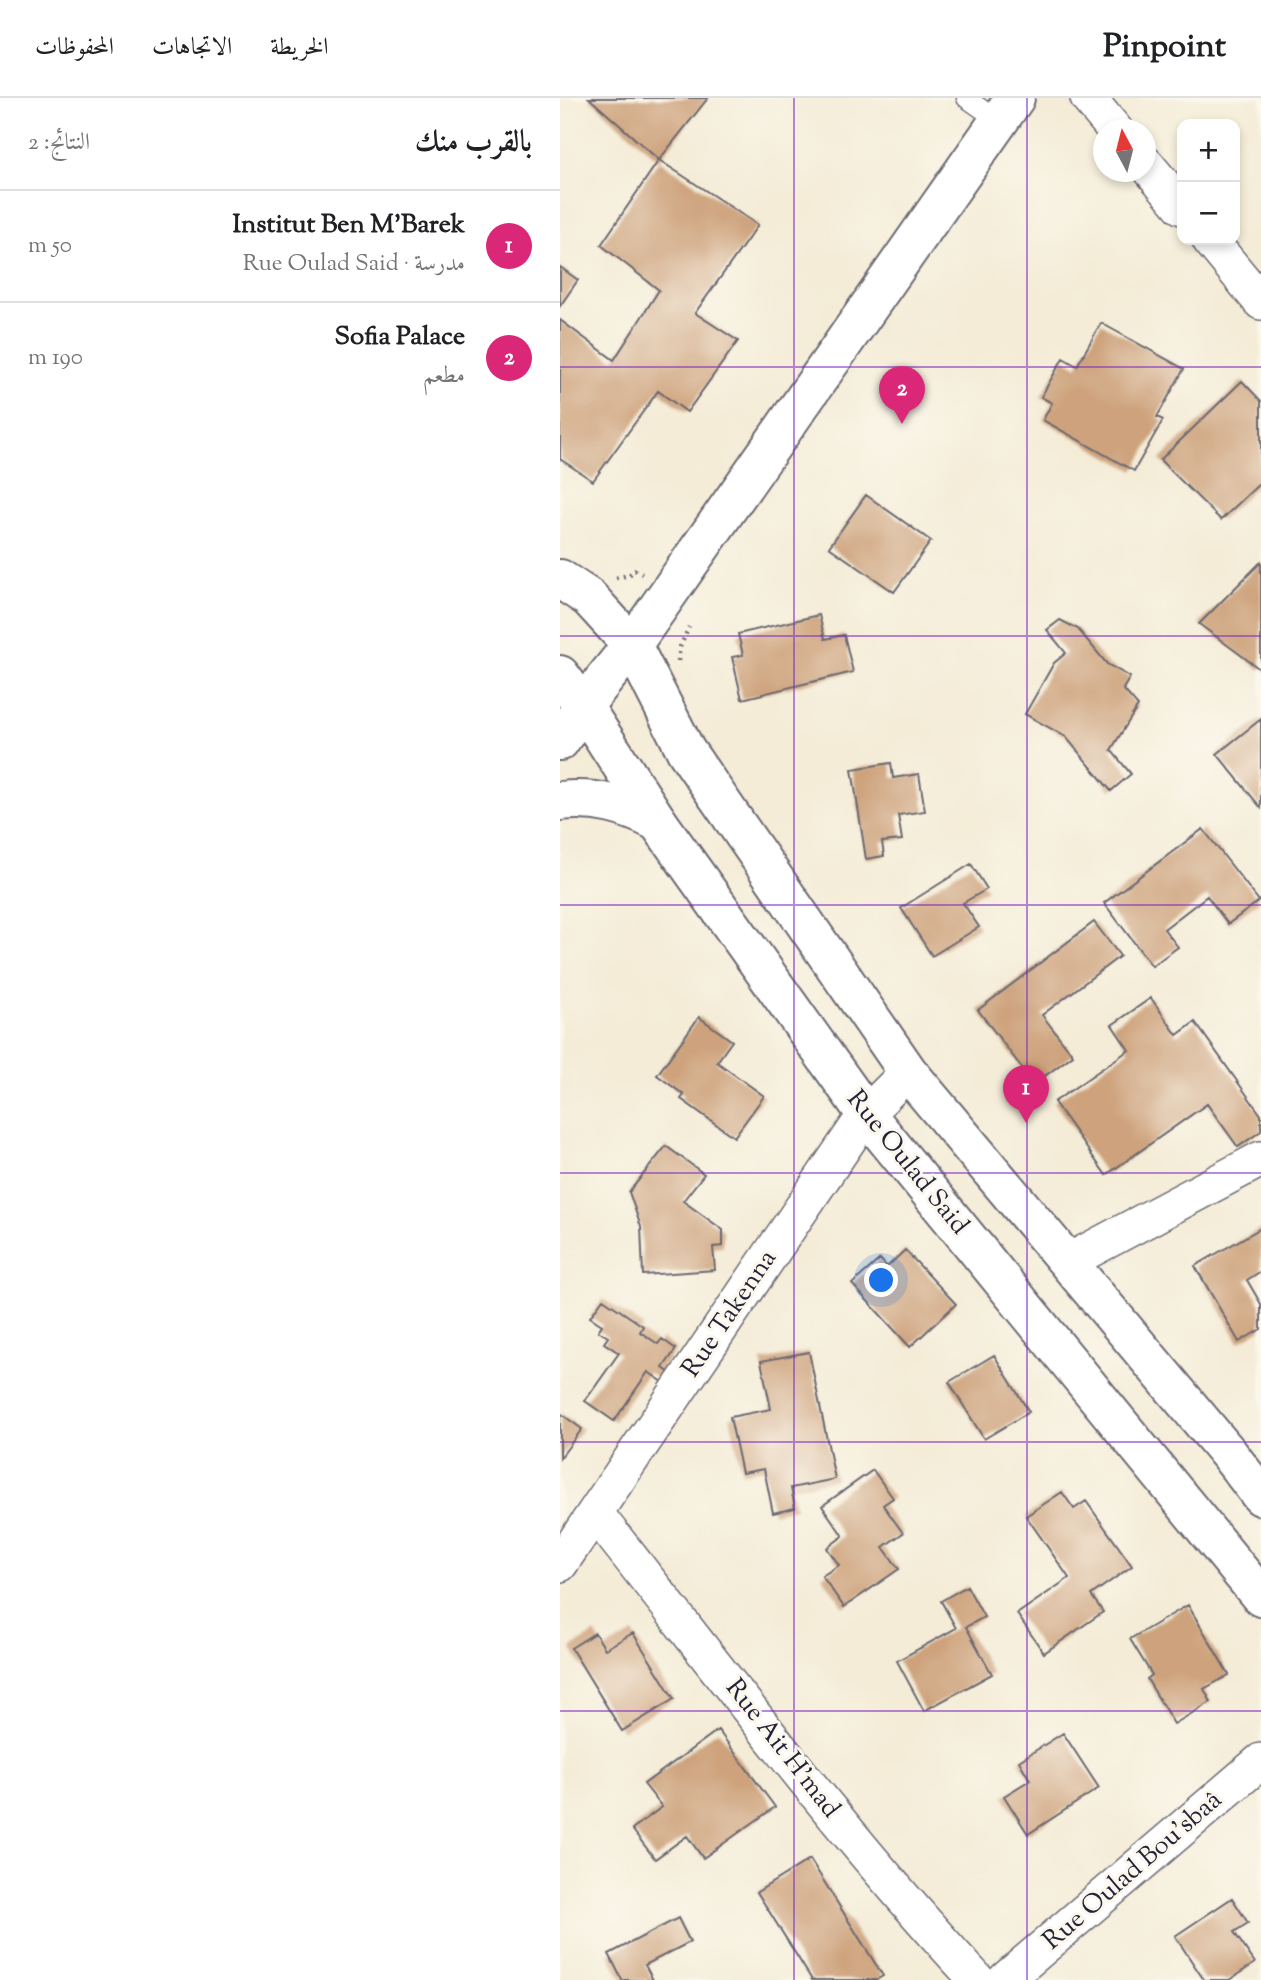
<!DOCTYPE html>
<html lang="ar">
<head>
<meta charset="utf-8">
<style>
  :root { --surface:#fff; --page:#f2f2f2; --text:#202124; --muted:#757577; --line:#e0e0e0; --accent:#db2777 }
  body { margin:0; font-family:"Sorts Mill Goudy",Amiri,serif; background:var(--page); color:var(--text); direction:rtl }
  .controls { position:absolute; right:21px; top:21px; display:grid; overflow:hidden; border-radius:14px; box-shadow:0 4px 10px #0003 }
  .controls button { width:63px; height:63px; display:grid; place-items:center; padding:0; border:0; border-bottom:2px solid var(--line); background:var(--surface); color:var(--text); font:35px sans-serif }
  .compass { position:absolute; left:533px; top:21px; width:63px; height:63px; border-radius:50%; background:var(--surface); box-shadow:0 4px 10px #0003; rotate:353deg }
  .you { position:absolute; left:322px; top:1183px; width:24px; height:24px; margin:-18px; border:5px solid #fff; border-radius:50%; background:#1a73e8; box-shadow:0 0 0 10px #1a73e833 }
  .badge { display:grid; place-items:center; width:46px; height:46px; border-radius:50%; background:var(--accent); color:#fff; font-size:23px; font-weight:700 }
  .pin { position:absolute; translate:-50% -58px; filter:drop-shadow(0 2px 4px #0008) }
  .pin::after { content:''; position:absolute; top:37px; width:24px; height:21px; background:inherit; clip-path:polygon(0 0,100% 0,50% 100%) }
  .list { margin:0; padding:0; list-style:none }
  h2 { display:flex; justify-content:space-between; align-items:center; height:91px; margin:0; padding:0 28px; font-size:30px }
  h2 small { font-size:23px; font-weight:400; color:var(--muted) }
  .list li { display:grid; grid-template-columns:46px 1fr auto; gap:21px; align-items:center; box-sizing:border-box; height:112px; padding:0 28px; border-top:2px solid var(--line) }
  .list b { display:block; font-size:26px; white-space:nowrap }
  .list p { margin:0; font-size:23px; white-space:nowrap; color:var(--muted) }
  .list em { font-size:23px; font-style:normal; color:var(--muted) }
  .map { position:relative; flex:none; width:701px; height:1882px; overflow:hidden; direction:ltr }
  header { display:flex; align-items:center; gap:42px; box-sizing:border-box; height:98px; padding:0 35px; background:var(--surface); border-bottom:2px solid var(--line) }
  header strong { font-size:33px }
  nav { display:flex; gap:38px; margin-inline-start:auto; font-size:24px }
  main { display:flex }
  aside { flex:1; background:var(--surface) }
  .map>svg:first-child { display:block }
  .building { fill:#cda27b }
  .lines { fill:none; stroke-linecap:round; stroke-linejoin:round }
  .service-casing { stroke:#6c6972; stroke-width:21 }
  .minor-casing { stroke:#6c6972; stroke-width:38 }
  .tertiary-casing { stroke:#6c6972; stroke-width:42 }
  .secondary-casing { stroke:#6c6972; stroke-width:42 }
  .path { stroke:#6c6972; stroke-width:4.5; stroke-dasharray:2 5; stroke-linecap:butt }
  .service { stroke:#fff; stroke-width:18 }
  .minor { stroke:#fff; stroke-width:35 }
  .tertiary { stroke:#fff; stroke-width:38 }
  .secondary { stroke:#fff; stroke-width:38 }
  .grid { fill:none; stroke:#7b2cbf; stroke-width:2; stroke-opacity:0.55 }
  .labels { text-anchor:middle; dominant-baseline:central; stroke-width:6; stroke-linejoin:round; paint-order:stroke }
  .street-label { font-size:26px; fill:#22223b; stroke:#fbf7ec }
</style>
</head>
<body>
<header>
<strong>Pinpoint</strong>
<nav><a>الخريطة</a><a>الاتجاهات</a><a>المحفوظات</a></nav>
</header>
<main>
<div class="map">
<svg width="701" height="1882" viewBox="0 0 701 1882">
  <rect width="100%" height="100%" fill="#fbf7ec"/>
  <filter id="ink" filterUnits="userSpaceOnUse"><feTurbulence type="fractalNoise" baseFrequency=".0143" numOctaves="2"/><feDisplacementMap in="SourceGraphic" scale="14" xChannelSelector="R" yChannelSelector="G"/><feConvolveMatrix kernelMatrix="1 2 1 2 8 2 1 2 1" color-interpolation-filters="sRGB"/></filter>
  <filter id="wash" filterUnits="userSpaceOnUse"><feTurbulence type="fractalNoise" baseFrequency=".00686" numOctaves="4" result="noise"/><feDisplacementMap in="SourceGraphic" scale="28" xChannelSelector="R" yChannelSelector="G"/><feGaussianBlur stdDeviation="1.57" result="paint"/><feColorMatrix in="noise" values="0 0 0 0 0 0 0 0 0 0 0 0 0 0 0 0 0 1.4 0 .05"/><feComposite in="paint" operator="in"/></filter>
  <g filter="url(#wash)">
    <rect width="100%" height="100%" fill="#f4ecd7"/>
    <g id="blocks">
      <path class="building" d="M29,0H148L99,62Z
        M99,62L198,127L135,215L178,243L127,314L98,293L33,383L0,361V222L54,262L99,192L41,147Z
        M0,169L18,182L0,208Z
        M541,225L624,271L597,319L603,322L574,373L483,322L492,305L481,299L503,260L517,268Z
        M682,283L701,303V384L661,422L600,362Z
        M306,397L371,443L334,494L269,449Z
        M701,464V572L639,526Z
        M259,517L265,541L284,537L293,574L182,601L172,559L183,557L178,536Z
        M500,522L518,531L547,566L570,579L563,591L578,608L551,652L571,676L551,693L506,639L465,616L494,565L506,555L487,532Z
        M701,621V710L657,656Z
        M331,665L333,680L359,676L365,713L338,717L342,742L322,744L324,758L306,761L292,671Z
        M643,731L699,803L668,826L647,798L604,831L618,849L592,868L544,805Z
        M411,766L427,791L403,805L419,829L372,858L341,810Z
        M534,824L560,858L482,917L513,957L474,986L418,912Z
        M591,900L617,937L635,924L701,1017V1033L678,1049L647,1006L546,1077L494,1004L569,952L552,927Z
        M139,919L172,943L157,964L204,998L174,1039L121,1001L124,997L97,977Z
        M106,1048L144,1076L123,1103L163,1132V1148L153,1149L155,1172L83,1177L81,1129L69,1094Z
        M701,1130V1173L687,1182L701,1206V1231L679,1244L635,1168Z
        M345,1152L396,1206L350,1249L292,1186L320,1161L327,1169Z
        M43,1201L83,1228L80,1234L98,1246L102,1241L116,1251L103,1270L110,1275L103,1284L88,1274L54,1323L25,1303L59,1255L44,1245L48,1239L38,1233L42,1227L30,1219Z
        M249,1254L275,1381L231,1390L235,1410L213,1415L204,1371L182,1375L170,1319L211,1311L201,1263Z
        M434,1257L469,1314L424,1341L389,1284Z
        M0,1315L22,1331L0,1360Z
        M313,1372L333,1400L323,1407L343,1435L323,1449L339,1471L284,1509L262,1478L279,1467L267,1450L283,1438L262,1408Z
        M502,1394L514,1411L526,1403L572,1468L531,1497L543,1514L484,1555L457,1516L509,1480L466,1418Z
        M407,1488L424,1519L406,1529L432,1576L364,1613L337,1563L396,1530L381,1503Z
        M628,1507L669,1577L644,1591L651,1604L614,1626L587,1581L592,1577L570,1541Z
        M35,1535L45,1551L73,1535L114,1601L62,1633L11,1550Z
        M158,1632L215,1709L143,1760L127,1738L95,1761L72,1731L102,1709L84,1686Z
        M503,1635L539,1690L468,1736L444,1698L470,1682L459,1663Z
        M250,1761L323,1878L316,1882H252L197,1794Z
        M672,1800L688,1825L674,1834L695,1865L669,1882H644L615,1838Z
        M118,1820L130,1844L85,1867L93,1882H62L49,1856Z"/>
    </g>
  </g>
  <g filter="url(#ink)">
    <use href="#blocks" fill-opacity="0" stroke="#6c6972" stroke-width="2"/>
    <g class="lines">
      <defs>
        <path id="service" d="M406,0L439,23"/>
        <path id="minor" d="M528,0L555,32
          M586,66L622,109
          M650,142L701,204
          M507,1164L701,1061
          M35,1415C160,1572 280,1735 417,1882
          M0,1466L306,1016L348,974
          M445,1882L701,1663"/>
        <path id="tertiary" d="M0,481L29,500L72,547L126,653L348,974L668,1355L701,1398
          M0,577L23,608L98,724L306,1016L701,1499"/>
        <path id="secondary" d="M0,643L23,608L72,547L455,0
          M0,703C36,699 65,707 98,724"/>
      </defs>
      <use href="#service" class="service-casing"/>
      <use href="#minor" class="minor-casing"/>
      <use href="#tertiary" class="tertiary-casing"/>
      <use href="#secondary" class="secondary-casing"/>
      <path class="path" d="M56,480L69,477L75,472L82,476
        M118,563L120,549L129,529"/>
      <use href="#service" class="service"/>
      <use href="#minor" class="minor"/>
      <use href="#tertiary" class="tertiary"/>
      <use href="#secondary" class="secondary"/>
    </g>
  </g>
  <path class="grid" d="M234,0V1882M467,0V1882M0,269H701M0,538H701M0,807H701M0,1075H701M0,1344H701M0,1613H701"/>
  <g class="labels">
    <g class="street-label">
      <text transform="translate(347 1065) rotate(51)">Rue Oulad Said</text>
      <text transform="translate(170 1216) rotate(-56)">Rue Takenna</text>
      <text transform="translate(222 1651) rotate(52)">Rue Ait H'mad</text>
      <text transform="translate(573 1773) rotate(-41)">Rue Oulad Bou'sbaâ</text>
    </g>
  </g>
</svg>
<div class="controls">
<button>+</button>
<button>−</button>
</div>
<svg class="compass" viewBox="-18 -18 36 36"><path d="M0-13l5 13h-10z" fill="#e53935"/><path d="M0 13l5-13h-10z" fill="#757577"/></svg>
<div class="you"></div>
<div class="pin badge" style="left:466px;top:1025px">1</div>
<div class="pin badge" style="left:342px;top:326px">2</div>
</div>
<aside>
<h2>بالقرب منك<small>النتائج: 2</small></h2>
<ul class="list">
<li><span class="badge">1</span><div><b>Institut Ben M'Barek</b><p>مدرسة · Rue Oulad Said</p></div><em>50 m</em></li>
<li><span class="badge">2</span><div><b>Sofia Palace</b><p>مطعم</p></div><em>190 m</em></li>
</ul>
</aside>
</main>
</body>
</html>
